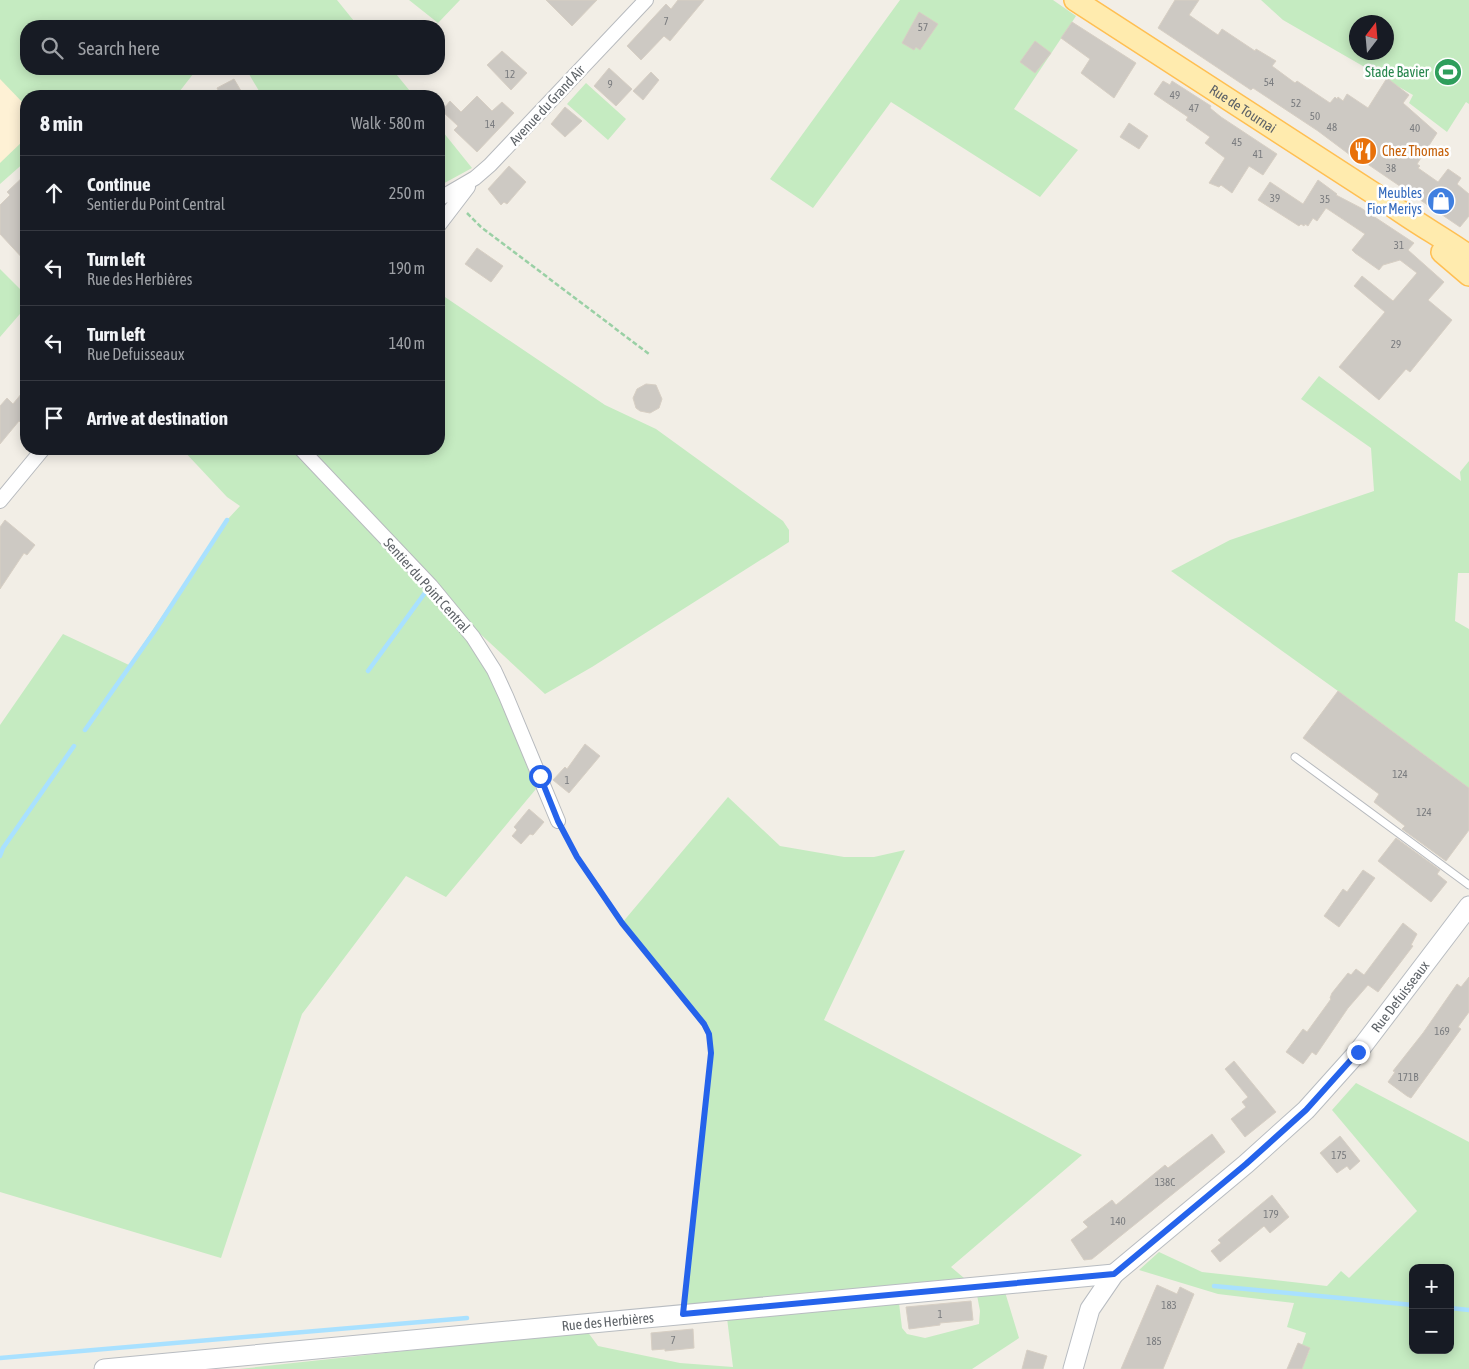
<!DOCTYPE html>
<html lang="en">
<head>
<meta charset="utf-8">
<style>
  :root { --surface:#171b24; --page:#242831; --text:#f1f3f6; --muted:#9ea1a6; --line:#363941 }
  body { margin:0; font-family:"Asap Condensed",sans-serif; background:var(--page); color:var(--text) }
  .controls { position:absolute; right:15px; bottom:15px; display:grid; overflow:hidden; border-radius:10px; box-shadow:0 2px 12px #0003 }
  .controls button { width:45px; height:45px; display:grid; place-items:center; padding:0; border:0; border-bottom:1px solid var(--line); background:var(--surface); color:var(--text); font:25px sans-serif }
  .compass { position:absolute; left:1349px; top:15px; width:45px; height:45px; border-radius:50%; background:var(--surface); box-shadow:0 2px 12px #0003; rotate:16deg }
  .stop { position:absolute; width:15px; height:15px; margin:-11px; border:4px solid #2563eb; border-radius:50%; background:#fff }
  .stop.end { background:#2563eb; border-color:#fff; box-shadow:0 1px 5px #0008 }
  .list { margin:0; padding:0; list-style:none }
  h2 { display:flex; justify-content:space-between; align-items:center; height:65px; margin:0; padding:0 20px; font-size:21px }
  h2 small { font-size:16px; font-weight:400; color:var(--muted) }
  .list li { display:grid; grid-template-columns:32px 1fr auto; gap:15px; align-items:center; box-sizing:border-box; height:75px; padding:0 20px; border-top:1px solid var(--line) }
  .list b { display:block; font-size:19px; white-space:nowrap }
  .list p { margin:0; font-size:16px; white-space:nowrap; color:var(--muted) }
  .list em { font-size:16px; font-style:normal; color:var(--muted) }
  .icon { flex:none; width:28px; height:28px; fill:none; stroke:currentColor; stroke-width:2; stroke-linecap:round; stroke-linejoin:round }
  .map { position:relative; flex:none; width:1469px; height:1369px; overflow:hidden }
  .search { position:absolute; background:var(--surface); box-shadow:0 2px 12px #0003; left:20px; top:20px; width:425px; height:55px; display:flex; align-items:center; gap:12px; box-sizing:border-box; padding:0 18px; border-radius:20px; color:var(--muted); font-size:19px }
  .panel { position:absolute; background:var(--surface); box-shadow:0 2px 12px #0003; left:20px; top:90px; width:425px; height:365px; border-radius:20px }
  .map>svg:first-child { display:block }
  .green { fill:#c5ebc1; fill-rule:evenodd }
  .sand { fill:#fef1d5 }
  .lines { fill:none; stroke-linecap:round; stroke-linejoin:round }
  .stream { stroke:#a9e1ff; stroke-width:4.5 }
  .building { fill:#cdc9c3; stroke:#d7cfc4 }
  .lane-casing { stroke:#b7babe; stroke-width:9 }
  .street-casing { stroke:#b7babe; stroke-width:16 }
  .secondary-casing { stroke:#b8bcc1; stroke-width:21 }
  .primary-casing { stroke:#ffbf52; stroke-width:24 }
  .path { stroke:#9ad0a5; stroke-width:2.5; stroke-dasharray:5 2.5; stroke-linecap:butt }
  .lane { stroke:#fff; stroke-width:7 }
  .street { stroke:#fff; stroke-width:14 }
  .secondary { stroke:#fff; stroke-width:19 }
  .primary { stroke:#ffebae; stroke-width:21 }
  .route { stroke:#2563eb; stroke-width:6 }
  .labels { text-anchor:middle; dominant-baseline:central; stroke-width:5; stroke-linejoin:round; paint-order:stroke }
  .number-label { font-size:11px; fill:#7a7c7f }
  .leisure-label { font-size:14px; fill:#27864d; stroke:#fff; text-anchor:end }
  .street-label { font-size:14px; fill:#5e6368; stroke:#fff }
  .food-label { font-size:14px; fill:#c56008; stroke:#fff; text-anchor:start }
  .shop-label { font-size:14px; fill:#366cbe; stroke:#fff; text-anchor:end }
</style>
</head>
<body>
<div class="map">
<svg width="1469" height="1369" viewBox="0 0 1469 1369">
  <rect width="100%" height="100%" fill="#f2eee6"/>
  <path class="green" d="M0,0H337L358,26H26V69H197L176,96H26V161L0,184Z
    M409,0H460L438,23Z
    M900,0H1053L1076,16L1014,109L1078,150L1040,197L891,102L813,208L770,179Z
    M1261,0H1469V104L1466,102L1447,132L1409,103L1413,95L1283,20ZM1356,22H1386V52H1356Z
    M246,69H392L414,96H262Z
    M586,83L626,119L608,140L567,104Z
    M439,127L472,168L439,186Z
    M0,269L26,295V307L0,337Z
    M439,293L605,405L656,429L783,521L789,530V542L592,667L545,694L462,617L306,449H439Z
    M1319,376L1461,481L1460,472L1469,461V573H1458L1455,621L1469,629V788L1338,691L1171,571L1230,540L1374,491L1371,448L1301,399Z
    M182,449H295L427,590L462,633L492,678L536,789L446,897L406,876L302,1014L221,1258L0,1192V725L63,634L129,665L227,520L240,506L227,497Z
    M728,797L780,846L844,857H874L905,850L824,1020L1082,1155L951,1267L964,1278L684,1305L711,1042C706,1019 685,999 670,981C654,962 638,942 622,923Z
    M1356,1083L1469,1142V1369H1302L1310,1349L1302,1345L1306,1333L1287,1327L1294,1303L1218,1294L1139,1270L1159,1252L1202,1272L1327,1286L1341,1271L1349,1278L1417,1211L1332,1110ZM1413,1268H1450V1350H1413Z
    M1005,1292L1019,1338L972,1369H239L587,1331L598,1346L680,1363L733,1367L727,1318L899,1303L902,1328L907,1334L925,1338L979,1324L980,1311L977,1295Z"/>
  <path class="sand" d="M0,79L26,106V138L0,163Z"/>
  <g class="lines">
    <path class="stream" d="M368,671L427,590
      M85,730L156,629L227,520
      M0,856L3,848L74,746
      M1214,1286L1413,1305
      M1450,1308L1469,1310
      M0,1358L467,1318"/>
  </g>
  <path class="building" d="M546,0H597L572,26Z
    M678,0H704L670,41L664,36L641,60L627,46L666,4L671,9Z
    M1175,0H1199L1189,15L1218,35L1222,29L1255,51L1256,49L1276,61L1272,66L1295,83L1297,81L1330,103L1335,97L1337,99L1338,97L1343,101L1347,94L1368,108L1387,78L1409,95L1403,103L1437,133L1417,164L1420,166L1418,168L1438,182L1448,169L1461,178L1457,184L1469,194V216L1460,227L1363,161L1362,162L1350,155L1318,131L1253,88L1251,90L1158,28Z
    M919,12L938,24L920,50L916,47L914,50L902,43Z
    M1072,22L1136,63L1114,98L1081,73L1090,59L1061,38Z
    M1035,41L1051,53L1035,73L1020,62Z
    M502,51L527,73L511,90L487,65Z
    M609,68L632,89L616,106L594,86Z
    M651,72L659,80L643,100L633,91Z
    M234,79L244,96H221L217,88Z
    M1163,81L1170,85L1172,81L1211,106L1210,108L1221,117L1277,154L1263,175L1249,166L1232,193L1221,185L1219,187L1209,183L1225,158L1205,143L1210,137L1186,120L1188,117L1154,94Z
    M477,96L492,111L502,102L514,113L477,152L454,130L458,126L442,111L450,101L461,112Z
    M565,107L582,121L565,137L551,124Z
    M1129,123L1148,136L1139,149L1120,137Z
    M509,166L526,182L507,204L504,202L501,205L488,189Z
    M26,174V262L0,234V205L10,195L7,192Z
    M1318,180L1337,194L1336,195L1361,208L1414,243L1408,250L1444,282L1428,300L1452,320L1410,372L1406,369L1379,400L1339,367L1385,312L1354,286L1362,276L1393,301L1417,273L1400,260L1383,265L1379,270L1355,253L1352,250L1365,234L1326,208L1317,221L1313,218L1308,226L1305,224L1304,226L1301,224L1299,226L1258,200L1270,182L1303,204Z
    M477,248L503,266L491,282L465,264Z
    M646,384L656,385L662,399L659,408L650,413L640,411L636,408L633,398L637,389Z
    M26,388V427L19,421L0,444V406L7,398L13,404Z
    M5,520L35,545L27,555L24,553L0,589V527Z
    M1338,691L1469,788V830L1446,861L1402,829L1405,826L1374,802L1379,794L1303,738Z
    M585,744L600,756L569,793L553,780L565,767L567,769Z
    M529,809L544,822L533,835L530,834L521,844L512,836L517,830L514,827Z
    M1396,838L1440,870L1437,874L1447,882L1431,902L1378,861Z
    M1363,870L1375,878L1339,927L1324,916L1343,889L1347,892Z
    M1403,923L1417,934L1411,945L1413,946L1378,992L1368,985L1348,1008L1316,1055L1312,1052L1303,1064L1286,1052L1303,1029L1307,1032L1331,999L1330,998L1332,993L1348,973L1351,975L1356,969L1364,975Z
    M1469,977V1012L1458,1027L1461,1029L1411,1098L1407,1096L1388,1082L1395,1072L1393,1071L1423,1033L1457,984L1461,987Z
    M1234,1061L1276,1112L1245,1137L1231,1119L1246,1107L1242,1102L1248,1097L1225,1069Z
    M1212,1134L1225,1152L1092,1259L1084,1260L1071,1240L1088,1227L1083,1222L1112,1200L1116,1205L1165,1165L1168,1168Z
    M1340,1136L1360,1161L1350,1170L1347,1166L1337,1173L1320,1153Z
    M1272,1195L1289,1217L1270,1233L1264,1226L1220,1262L1211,1251L1221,1243L1218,1240Z
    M1157,1285L1177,1294L1180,1287L1194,1294L1163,1369H1121Z
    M971,1301L973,1320L940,1323V1325L909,1329L906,1307Z
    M693,1329L694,1348L665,1351V1349L652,1350L651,1333Z
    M1298,1343L1310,1348L1302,1369H1287Z
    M1027,1350L1047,1356L1043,1369H1022Z"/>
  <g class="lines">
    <defs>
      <path id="lane" d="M1295,757L1469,885"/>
      <path id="street" d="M439,199L475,178L490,165L646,0
        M439,225L468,187
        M301,449L431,586L473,637L494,670L506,696L558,821
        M0,501L43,449"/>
      <g id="secondary">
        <path id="s1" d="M104,1369L1114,1274"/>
        <path id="s2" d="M1073,1369L1090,1309L1114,1274L1246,1164L1306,1110L1358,1052L1469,906"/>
      </g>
      <g id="primary">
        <path id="s3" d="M1075,0L1387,202C1414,222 1442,237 1469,256"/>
        <path d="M1442,252L1469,275"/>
      </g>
    </defs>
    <use href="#lane" class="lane-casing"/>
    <use href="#street" class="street-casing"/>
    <use href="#secondary" class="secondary-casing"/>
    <use href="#primary" class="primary-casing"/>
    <path class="path" d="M467,213L481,227L649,354
      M564,834L577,857L622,923L704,1024L709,1034L711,1053L685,1297"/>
    <use href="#lane" class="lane"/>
    <use href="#street" class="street"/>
    <use href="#secondary" class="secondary"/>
    <use href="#primary" class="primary"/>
  </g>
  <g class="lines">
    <path class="route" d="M540,776L558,821L577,857L622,923L704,1024L709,1034L711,1053L683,1314L1114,1274L1246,1164L1306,1110L1358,1052"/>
  </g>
  <defs>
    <symbol id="stadium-disc" viewBox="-11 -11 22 22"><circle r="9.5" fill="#2e9e5b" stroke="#fff"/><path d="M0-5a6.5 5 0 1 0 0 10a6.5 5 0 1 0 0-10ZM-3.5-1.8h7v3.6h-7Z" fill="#fff"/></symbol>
    <symbol id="restaurant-disc" viewBox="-11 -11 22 22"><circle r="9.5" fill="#e8710a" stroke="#fff"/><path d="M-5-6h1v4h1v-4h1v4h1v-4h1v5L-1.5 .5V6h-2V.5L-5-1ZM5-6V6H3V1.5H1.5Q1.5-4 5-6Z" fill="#fff"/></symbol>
    <symbol id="shop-disc" viewBox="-11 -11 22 22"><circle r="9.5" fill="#3f7fe0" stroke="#fff"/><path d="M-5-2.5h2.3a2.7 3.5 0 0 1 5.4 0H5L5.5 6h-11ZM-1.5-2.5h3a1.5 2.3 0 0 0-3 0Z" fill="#fff"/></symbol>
  </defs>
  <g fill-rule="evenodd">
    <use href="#stadium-disc" x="1432" y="56" width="32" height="32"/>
    <use href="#restaurant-disc" x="1347" y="135" width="32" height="32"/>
    <use href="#shop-disc" x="1425" y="185" width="32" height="32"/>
  </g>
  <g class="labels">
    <g class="number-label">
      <text x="666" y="21">7</text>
      <text x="923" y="27">57</text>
      <text x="510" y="74">12</text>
      <text x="1269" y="82">54</text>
      <text x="610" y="84">9</text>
      <text x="1175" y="95">49</text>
      <text x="1296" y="103">52</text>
      <text x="1194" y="108">47</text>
      <text x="1315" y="116">50</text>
      <text x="490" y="124">14</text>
      <text x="1332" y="127">48</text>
      <text x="1415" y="128">40</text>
      <text x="1237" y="142">45</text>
      <text x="1258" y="154">41</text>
      <text x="1391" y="168">38</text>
      <text x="1275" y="198">39</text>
      <text x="1325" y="199">35</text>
      <text x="1399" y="245">31</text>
      <text x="1396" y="344">29</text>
      <text x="1400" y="774">124</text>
      <text x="567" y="780">1</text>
      <text x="1424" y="812">124</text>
      <text x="1442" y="1031">169</text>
      <text x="1408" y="1077">171B</text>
      <text x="1339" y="1155">175</text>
      <text x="1165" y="1182">138C</text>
      <text x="1271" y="1214">179</text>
      <text x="1118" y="1221">140</text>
      <text x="1169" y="1305">183</text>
      <text x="940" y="1314">1</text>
      <text x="673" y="1340">7</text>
      <text x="1154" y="1341">185</text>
    </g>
    <g class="leisure-label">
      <text x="1429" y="72">Stade Bavier</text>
    </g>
    <g class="street-label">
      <text transform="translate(547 105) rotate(-47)">Avenue du Grand Air</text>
      <text stroke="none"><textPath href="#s3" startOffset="200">Rue de Tournai</textPath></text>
      <text transform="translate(427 585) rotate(48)">Sentier du Point Central</text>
      <text stroke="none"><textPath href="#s2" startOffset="505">Rue Defuisseaux</textPath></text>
      <text stroke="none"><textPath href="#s1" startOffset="506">Rue des Herbières</textPath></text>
    </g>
    <g class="food-label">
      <text x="1382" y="151">Chez Thomas</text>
    </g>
    <g class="shop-label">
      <text x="1422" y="193">Meubles<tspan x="1422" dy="16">Fior Meriys</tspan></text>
    </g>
  </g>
</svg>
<div class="controls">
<button>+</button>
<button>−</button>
</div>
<svg class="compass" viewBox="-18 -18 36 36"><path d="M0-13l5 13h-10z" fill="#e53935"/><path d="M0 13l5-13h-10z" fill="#9ea1a6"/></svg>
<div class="stop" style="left:540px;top:776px"></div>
<div class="stop end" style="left:1358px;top:1052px"></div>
<div class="search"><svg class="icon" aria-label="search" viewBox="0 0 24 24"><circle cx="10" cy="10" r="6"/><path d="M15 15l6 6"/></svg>Search here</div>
<section class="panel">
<h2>8 min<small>Walk · 580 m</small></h2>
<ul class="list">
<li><svg class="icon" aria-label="ahead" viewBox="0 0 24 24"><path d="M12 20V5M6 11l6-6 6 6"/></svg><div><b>Continue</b><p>Sentier du Point Central</p></div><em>250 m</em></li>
<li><svg class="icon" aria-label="left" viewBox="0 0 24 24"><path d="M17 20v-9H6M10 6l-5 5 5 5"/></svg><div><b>Turn left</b><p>Rue des Herbières</p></div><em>190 m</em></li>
<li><svg class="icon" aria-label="left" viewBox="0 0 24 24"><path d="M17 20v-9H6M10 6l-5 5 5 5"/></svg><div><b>Turn left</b><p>Rue Defuisseaux</p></div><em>140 m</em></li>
<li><svg class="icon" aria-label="arrive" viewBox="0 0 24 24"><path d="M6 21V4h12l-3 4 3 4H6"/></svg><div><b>Arrive at destination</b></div></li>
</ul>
</section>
</div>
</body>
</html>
